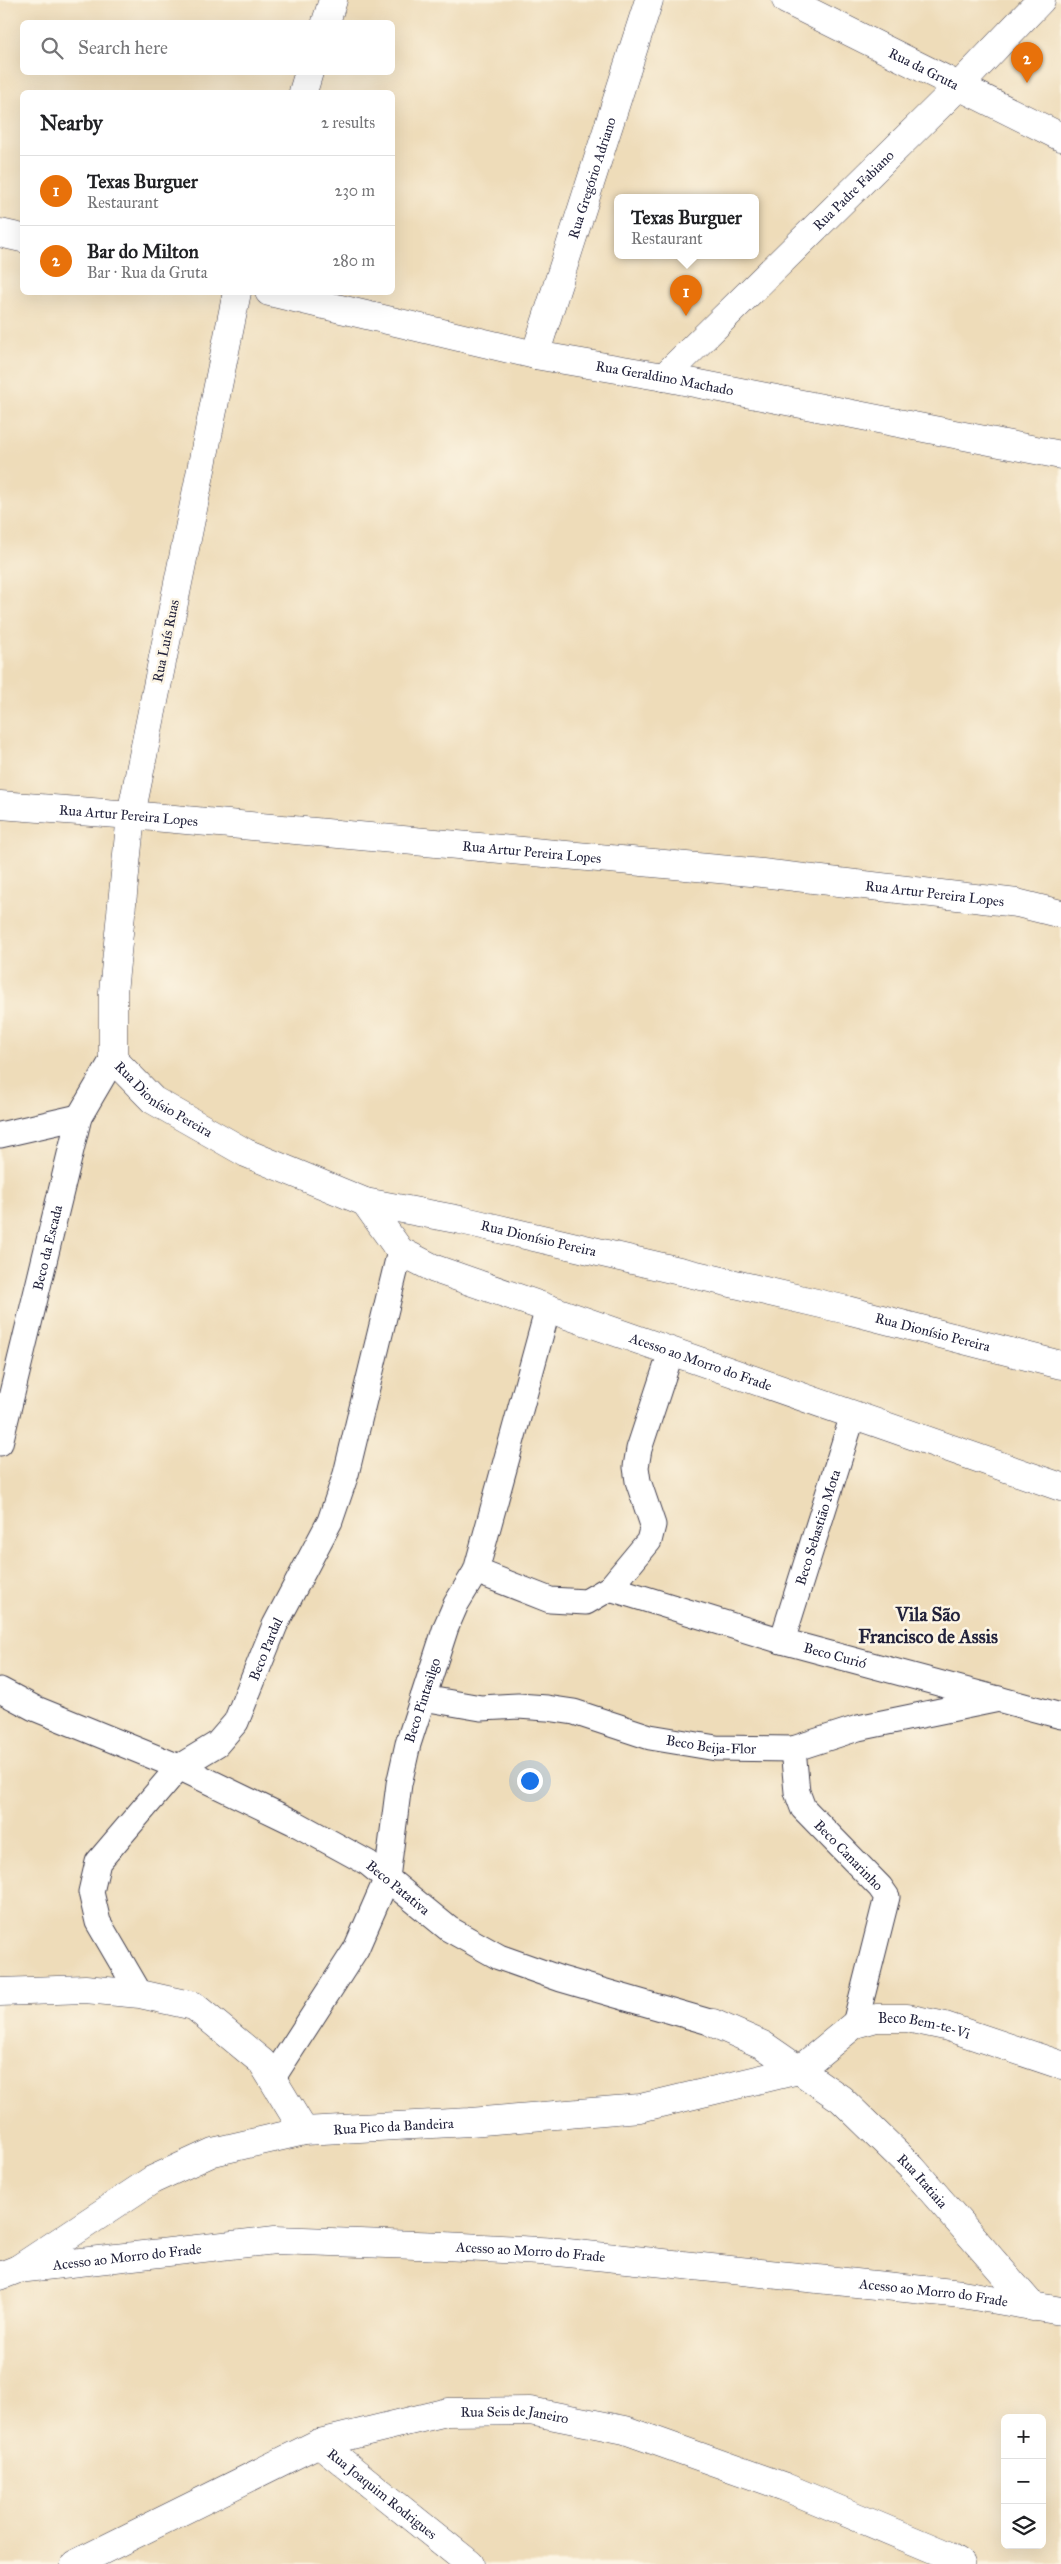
<!DOCTYPE html>
<html lang="en">
<head>
<meta charset="utf-8">
<style>
  :root { --surface:#fff; --page:#f2f2f2; --text:#202124; --muted:#757577; --line:#e0e0e0; --accent:#0f766e }
  body { margin:0; font-family:"IM FELL Great Primer",serif; background:var(--page); color:var(--text) }
  .controls { position:absolute; right:15px; bottom:15px; display:grid; overflow:hidden; border-radius:8px; box-shadow:0 5px 20px #0002 }
  .controls button { width:45px; height:45px; display:grid; place-items:center; padding:0; border:0; border-bottom:1px solid var(--line); background:var(--surface); color:var(--text); font:25px sans-serif }
  .you { position:absolute; left:529px; top:1780px; width:18px; height:18px; margin:-12px; border:4px solid #fff; border-radius:50%; background:#1a73e8; box-shadow:0 0 0 8px #1a73e833 }
  .badge { display:grid; place-items:center; width:32px; height:32px; border-radius:50%; background:var(--accent); color:#fff; font-size:16px; font-weight:700 }
  .pin { position:absolute; translate:-50% -41px; filter:drop-shadow(0 1px 2px #0008) }
  .pin::after { content:''; position:absolute; top:26px; width:18px; height:15px; background:inherit; clip-path:polygon(0 0,100% 0,50% 100%) }
  .popup { position:absolute; left:614px; top:194px; width:145px; height:65px; box-sizing:border-box; display:grid; place-content:center; border-radius:8px; background:var(--surface); filter:drop-shadow(0 1px 4px #0005); font-size:16px; white-space:nowrap; color:var(--muted) }
  .popup b { font-size:19px; color:var(--text) }
  .popup::after { content:''; position:absolute; left:50%; top:100%; margin-left:-10px; border:10px solid transparent; border-top-color:var(--surface) }
  .list { margin:0; padding:0; list-style:none }
  h2 { display:flex; justify-content:space-between; align-items:center; height:65px; margin:0; padding:0 20px; font-size:21px }
  h2 small { font-size:16px; font-weight:400; color:var(--muted) }
  .list li { display:grid; grid-template-columns:32px 1fr auto; gap:15px; align-items:center; box-sizing:border-box; height:70px; padding:0 20px; border-top:1px solid var(--line) }
  .list b { display:block; font-size:19px; white-space:nowrap }
  .list p { margin:0; font-size:16px; white-space:nowrap; color:var(--muted) }
  .list em { font-size:16px; font-style:normal; color:var(--muted) }
  .icon { flex:none; width:28px; height:28px; fill:none; stroke:currentColor; stroke-width:2; stroke-linecap:round; stroke-linejoin:round }
  .map { position:relative; flex:none; width:1061px; height:2564px; overflow:hidden }
  .search { position:absolute; background:var(--surface); box-shadow:0 5px 20px #0002; left:20px; top:20px; width:375px; height:55px; display:flex; align-items:center; gap:12px; box-sizing:border-box; padding:0 18px; border-radius:8px; color:var(--muted); font-size:19px }
  .panel { position:absolute; background:var(--surface); box-shadow:0 5px 20px #0002; left:20px; top:90px; width:375px; height:205px; border-radius:8px }
  .map>svg:first-child { display:block }
  .lines { fill:none; stroke-linecap:round; stroke-linejoin:round }
  .lane-casing { stroke:#413e4e; stroke-width:27 }
  .street-casing { stroke:#413e4e; stroke-width:29 }
  .secondary-casing { stroke:#413e4e; stroke-width:29 }
  .lane { stroke:#fff; stroke-width:25 }
  .street { stroke:#fff; stroke-width:28 }
  .secondary { stroke:#fff; stroke-width:28 }
  .labels { text-anchor:middle; dominant-baseline:central; stroke-width:5; stroke-linejoin:round; paint-order:stroke }
  .street-label { font-size:14px; fill:#22223b; stroke:#fcf5e5 }
  .district-label { font-size:19px; font-weight:bold; fill:#22223b; stroke:#fcf5e5 }
</style>
</head>
<body>
<div class="map">
<svg width="1061" height="2564" viewBox="0 0 1061 2564">
  <rect width="100%" height="100%" fill="#fcf5e5"/>
  <filter id="ink" filterUnits="userSpaceOnUse"><feTurbulence type="fractalNoise" baseFrequency=".02" numOctaves="2"/><feDisplacementMap in="SourceGraphic" scale="10" xChannelSelector="R" yChannelSelector="G"/><feConvolveMatrix kernelMatrix="1 2 1 2 8 2 1 2 1" color-interpolation-filters="sRGB"/></filter>
  <filter id="wash" filterUnits="userSpaceOnUse"><feTurbulence type="fractalNoise" baseFrequency=".0096" numOctaves="4" result="noise"/><feDisplacementMap in="SourceGraphic" scale="20" xChannelSelector="R" yChannelSelector="G"/><feGaussianBlur stdDeviation="1.12" result="paint"/><feColorMatrix in="noise" values="0 0 0 0 0 0 0 0 0 0 0 0 0 0 0 0 0 1.4 0 .05"/><feComposite in="paint" operator="in"/></filter>
  <g filter="url(#wash)">
    <rect width="100%" height="100%" fill="#eedcb9"/>
  </g>
  <g filter="url(#ink)">
    <g class="lines">
      <defs>
        <g id="lane">
          <path d="M0,1135L79,1117"/>
          <path id="s1" d="M0,1443L79,1117L113,1059"/>
          <path d="M476,1571L550,1600L586,1602L610,1588L649,1541L653,1525L638,1481L636,1467L639,1449L671,1352"/>
          <path id="s2" d="M610,1588L782,1641L1061,1716"/>
          <path id="s3" d="M782,1641L853,1415"/>
          <path id="s4" d="M0,1690L34,1708L179,1767L293,1822L368,1863L449,1929L499,1957L561,1979L713,2023"/>
          <path id="s5" d="M423,1698L481,1708L518,1706L547,1708L574,1712L650,1737L716,1748L793,1749L858,1728L999,1699"/>
          <path id="s6" d="M793,1749L797,1792L803,1808L880,1887L887,1897L855,2024"/>
          <path id="s7" d="M140,1994L98,1922L91,1892L98,1862L179,1767L217,1744L236,1722L275,1625L330,1521L346,1474L400,1251"/>
          <path id="s8" d="M272,2079L356,1949L387,1878L399,1784L408,1744L446,1627L456,1604L476,1571L548,1308"/>
        </g>
        <g id="street">
          <path id="s9" d="M786,0L1061,137"/>
          <path d="M326,22L333,0"/>
          <path d="M303,92L309,72"/>
          <path id="s10" d="M237,292L131,815L113,992V1059L153,1100L246,1153L365,1202L461,1220L847,1310L1061,1365"/>
          <path id="s11" d="M535,355L649,0"/>
          <path id="s12" d="M0,805L131,815L762,873L1017,903L1061,914"/>
          <path id="s13" d="M365,1202L400,1251L435,1269L1061,1487"/>
          <path d="M0,1992L85,1989L140,1994L194,2006L262,2062L304,2131"/>
          <path id="s14" d="M713,2023L763,2045L841,2099L912,2168L1033,2307"/>
          <path id="s15" d="M18,2269L152,2180L213,2152L304,2131L470,2122L640,2108L799,2070L855,2024L876,2018H907L945,2026L1061,2065"/>
          <path id="s16" d="M0,2276L18,2269L275,2240L444,2246L558,2252L962,2294L1061,2311"/>
          <path id="s17" d="M319,2443L470,2564"/>
          <path id="s18" d="M75,2564L319,2443L447,2412L530,2411L625,2430L785,2487L945,2554L961,2564"/>
        </g>
        <g id="secondary">
          <path d="M0,233L22,238"/>
          <path id="s19" d="M269,292L535,355L664,377L1061,455"/>
          <path id="s20" d="M664,377L958,87L1041,0"/>
        </g>
      </defs>
      <use href="#lane" class="lane-casing"/>
      <use href="#street" class="street-casing"/>
      <use href="#secondary" class="secondary-casing"/>
      <use href="#lane" class="lane"/>
      <use href="#street" class="street"/>
      <use href="#secondary" class="secondary"/>
    </g>
  </g>
  <g class="labels">
    <g class="street-label">
      <text stroke="none"><textPath href="#s9" startOffset="154">Rua da Gruta</textPath></text>
      <text stroke="none"><textPath href="#s11" startOffset="186">Rua Gregório Adriano</textPath></text>
      <text stroke="none"><textPath href="#s20" startOffset="266">Rua Padre Fabiano</textPath></text>
      <text stroke="none"><textPath href="#s19" startOffset="405">Rua Geraldino Machado</textPath></text>
      <text transform="translate(166 641) rotate(-78)">Rua Luís Ruas</text>
      <text stroke="none"><textPath href="#s12" startOffset="129">Rua Artur Pereira Lopes</textPath></text>
      <text stroke="none"><textPath href="#s12" startOffset="534">Rua Artur Pereira Lopes</textPath></text>
      <text stroke="none"><textPath href="#s12" startOffset="939">Rua Artur Pereira Lopes</textPath></text>
      <text stroke="none"><textPath href="#s10" startOffset="844">Rua Dionísio Pereira</textPath></text>
      <text stroke="none"><textPath href="#s10" startOffset="1249">Rua Dionísio Pereira</textPath></text>
      <text stroke="none"><textPath href="#s1" startOffset="201">Beco da Escada</textPath></text>
      <text stroke="none"><textPath href="#s10" startOffset="1654">Rua Dionísio Pereira</textPath></text>
      <text stroke="none"><textPath href="#s13" startOffset="381">Acesso ao Morro do Frade</textPath></text>
      <text stroke="none"><textPath href="#s3" startOffset="119">Beco Sebastião Mota</textPath></text>
      <text stroke="none"><textPath href="#s7" startOffset="422">Beco Pardal</textPath></text>
      <text stroke="none"><textPath href="#s2" startOffset="235">Beco Curió</textPath></text>
      <text stroke="none"><textPath href="#s8" startOffset="414">Beco Pintasilgo</textPath></text>
      <text stroke="none"><textPath href="#s5" startOffset="294">Beco Beija-Flor</textPath></text>
      <text stroke="none"><textPath href="#s6" startOffset="126">Beco Canarinho</textPath></text>
      <text stroke="none"><textPath href="#s4" startOffset="446">Beco Patativa</textPath></text>
      <text stroke="none"><textPath href="#s15" startOffset="965">Beco Bem-te-Vi</textPath></text>
      <text stroke="none"><textPath href="#s15" startOffset="411">Rua Pico da Bandeira</textPath></text>
      <text stroke="none"><textPath href="#s14" startOffset="265">Rua Itatiaia</textPath></text>
      <text stroke="none"><textPath href="#s16" startOffset="534">Acesso ao Morro do Frade</textPath></text>
      <text stroke="none"><textPath href="#s16" startOffset="129">Acesso ao Morro do Frade</textPath></text>
      <text stroke="none"><textPath href="#s16" startOffset="939">Acesso ao Morro do Frade</textPath></text>
      <text stroke="none"><textPath href="#s18" startOffset="472">Rua Seis de Janeiro</textPath></text>
      <text stroke="none"><textPath href="#s17" startOffset="81">Rua Joaquim Rodrigues</textPath></text>
    </g>
    <g class="district-label">
      <text x="928" y="1614">Vila São<tspan x="928" dy="22">Francisco de Assis</tspan></text>
    </g>
  </g>
</svg>
<div class="controls">
<button>+</button>
<button>−</button>
<button><svg class="icon" aria-label="layers" viewBox="0 0 24 24"><path d="M12 4l9 5-9 5-9-5zM3 14l9 5 9-5"/></svg></button>
</div>
<div class="you"></div>
<div class="pin badge" style="left:686px;top:316px;background:#e8710a">1</div>
<div class="popup"><b>Texas Burguer</b>Restaurant</div>
<div class="pin badge" style="left:1027px;top:83px;background:#e8710a">2</div>
<div class="search"><svg class="icon" aria-label="search" viewBox="0 0 24 24"><circle cx="10" cy="10" r="6"/><path d="M15 15l6 6"/></svg>Search here</div>
<section class="panel">
<h2>Nearby<small>2 results</small></h2>
<ul class="list">
<li><span class="badge" style="background:#e8710a">1</span><div><b>Texas Burguer</b><p>Restaurant</p></div><em>230 m</em></li>
<li><span class="badge" style="background:#e8710a">2</span><div><b>Bar do Milton</b><p>Bar · Rua da Gruta</p></div><em>280 m</em></li>
</ul>
</section>
</div>
</body>
</html>
